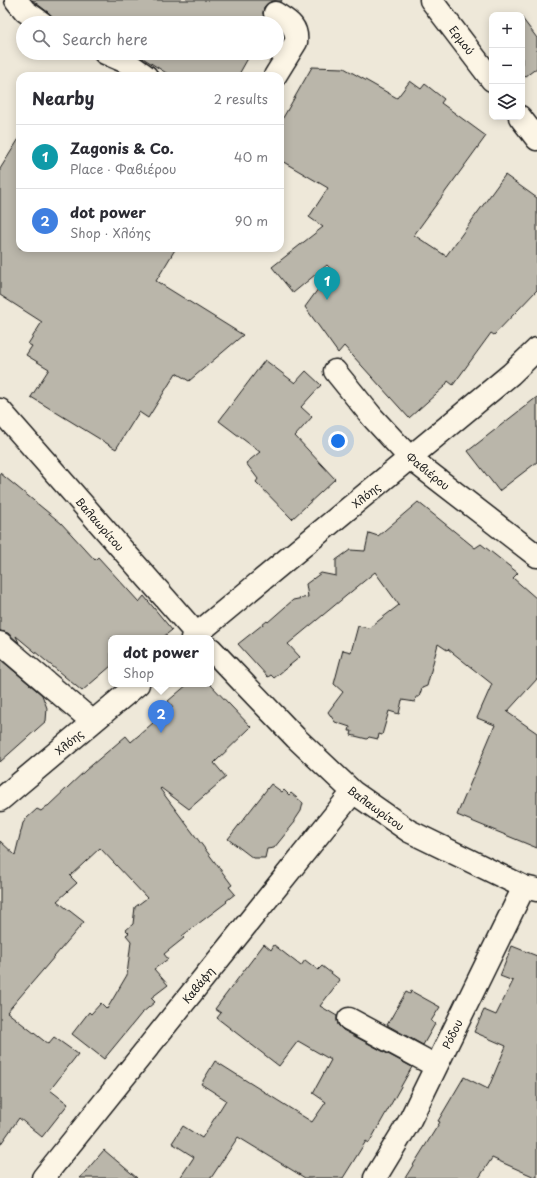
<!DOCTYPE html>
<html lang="en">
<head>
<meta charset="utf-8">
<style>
  :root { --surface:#fff; --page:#f2f2f3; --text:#2b2b33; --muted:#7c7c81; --line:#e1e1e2; --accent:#db2777 }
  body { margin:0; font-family:"Playpen Sans",sans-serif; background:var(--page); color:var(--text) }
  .controls { position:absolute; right:12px; top:12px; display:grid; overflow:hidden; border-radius:8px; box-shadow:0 2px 10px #0003 }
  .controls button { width:36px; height:36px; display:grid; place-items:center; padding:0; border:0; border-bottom:1px solid var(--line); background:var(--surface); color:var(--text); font:20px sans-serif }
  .you { position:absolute; left:338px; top:441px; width:14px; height:14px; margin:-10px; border:3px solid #fff; border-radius:50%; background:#1a73e8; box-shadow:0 0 0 6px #1a73e833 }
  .badge { display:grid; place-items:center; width:26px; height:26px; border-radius:50%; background:var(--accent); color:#fff; font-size:13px; font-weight:700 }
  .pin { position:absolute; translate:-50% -33px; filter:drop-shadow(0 1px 2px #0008) }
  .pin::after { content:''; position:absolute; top:21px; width:14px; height:12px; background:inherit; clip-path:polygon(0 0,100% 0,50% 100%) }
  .popup { position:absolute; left:108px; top:635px; width:106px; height:52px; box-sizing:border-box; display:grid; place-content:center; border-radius:8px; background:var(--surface); filter:drop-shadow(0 1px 3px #0005); font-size:13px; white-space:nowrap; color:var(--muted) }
  .popup b { font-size:15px; color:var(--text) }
  .popup::after { content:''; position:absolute; left:50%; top:100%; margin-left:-8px; border:8px solid transparent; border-top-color:var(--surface) }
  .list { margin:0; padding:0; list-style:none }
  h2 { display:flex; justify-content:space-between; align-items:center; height:52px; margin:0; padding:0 16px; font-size:17px }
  h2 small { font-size:13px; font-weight:400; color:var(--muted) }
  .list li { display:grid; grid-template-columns:26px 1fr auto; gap:12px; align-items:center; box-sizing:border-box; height:64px; padding:0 16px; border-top:1px solid var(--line) }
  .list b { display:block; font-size:15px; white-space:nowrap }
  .list p { margin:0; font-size:13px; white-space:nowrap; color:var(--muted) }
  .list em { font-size:13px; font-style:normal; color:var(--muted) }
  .icon { flex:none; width:22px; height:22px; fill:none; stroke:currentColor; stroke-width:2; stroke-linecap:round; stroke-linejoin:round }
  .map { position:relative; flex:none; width:537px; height:1178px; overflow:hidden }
  .search { position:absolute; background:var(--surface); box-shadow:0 2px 10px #0003; left:16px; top:16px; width:268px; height:44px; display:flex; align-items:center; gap:10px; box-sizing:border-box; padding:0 14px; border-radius:22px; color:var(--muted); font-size:15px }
  .panel { position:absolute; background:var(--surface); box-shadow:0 2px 10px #0003; left:16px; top:72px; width:268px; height:180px; border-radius:12px }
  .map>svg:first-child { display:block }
  .building { fill:#bab6aa; stroke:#1c1c1c }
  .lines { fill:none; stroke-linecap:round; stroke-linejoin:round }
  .minor-casing { stroke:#1c1c1c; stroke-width:25 }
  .minor { stroke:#fcf5e5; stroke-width:22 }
  .labels { text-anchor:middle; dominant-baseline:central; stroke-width:3; stroke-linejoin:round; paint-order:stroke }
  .street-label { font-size:11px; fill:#1c1c1c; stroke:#fcf5e5 }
</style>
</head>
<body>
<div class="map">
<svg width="537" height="1178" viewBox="0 0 537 1178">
  <rect width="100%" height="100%" fill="#eee8d9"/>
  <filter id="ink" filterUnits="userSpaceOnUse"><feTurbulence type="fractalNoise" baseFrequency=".025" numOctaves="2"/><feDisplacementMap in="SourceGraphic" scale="8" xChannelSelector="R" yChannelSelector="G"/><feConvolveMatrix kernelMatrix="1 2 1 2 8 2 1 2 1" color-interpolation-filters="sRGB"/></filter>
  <g filter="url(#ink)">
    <path class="building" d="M32,0H282L281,2L275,1L270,2L264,7L263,13L264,18L268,23H60L54,19L49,13Z
      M522,18L537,38V68L522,79Z
      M135,53H251L238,76H171Z
      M312,67L344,68L397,98L410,81L421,89L425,84L444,99L441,103L486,136L414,235L446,256L505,175L537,198V290L494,335L491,333L453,385L448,381L445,386L409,418L344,346L338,353L305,307L332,270L327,265L293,293L272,267L323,227L309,217L328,188L280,160V123Z
      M20,137V248H176L156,281L243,335L189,381L176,373L148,418L139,412L116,449L31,397L49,369L26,355L32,346L28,344L42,322L0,295V169Z
      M265,360L295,383L306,371L321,385L301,407L312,417L295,436L335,479L292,519L256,482L258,479L246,463L260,452L219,421Z
      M537,397V462L499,491L468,451Z
      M0,473L61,523L95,560L98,557L139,602L144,596L172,630L162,638H111V666L82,691L16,636L19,643L8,633L0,631Z
      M418,502L475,548L481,544L518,573L513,578L537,599V679L507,712L537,733V848L457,815L495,725L477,718L492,684L448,649L447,650L438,644L427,686L422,688L419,697H416L415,702L402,700L399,714L389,711L382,735L379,734L378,739L369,737L367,739L351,735L352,731H349L350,727L335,722L328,712L343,692L334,684L343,650L351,652L358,626L369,628L399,605L375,572L288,644L300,657L274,678L271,675L268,677L238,644L267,621L268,622L293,600L308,597L306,584L321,573L336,576V560L350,550L365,551L369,533L378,536Z
      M0,659L42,695L47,708L46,721L0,762Z
      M188,684H210L251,727L214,763L226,777L189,809L161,788L160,789L232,885L229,887L235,894L226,901L227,902L182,936L184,938L164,954L168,959L154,969L168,985L151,998L155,1002L141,1014L104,1059L72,1034L89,1012L91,1014L101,1003L107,1009L127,975L131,941L126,935L129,933L126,930L133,924L135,907L147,898L100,848L70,876L77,883L57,901L84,922L7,1012L48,1044L54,1037L78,1054L50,1090L68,1104L42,1137L19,1118L0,1145V841L15,855L23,823L27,818L37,809L41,811L47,806H48L86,770L126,736L131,742L169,709L173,707L168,701Z
      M271,784L282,792L284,790L289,795L291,793L303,803L301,811L295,820V822L274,848L267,849L265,858H253L228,839Z
      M264,944L271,950L274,945L301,966L305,960L318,970L322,966L340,980L320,1006L337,1016V1020L338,1025L343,1030L412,1067L369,1143L366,1141L343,1178H305L238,1137L211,1178H180L194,1157L172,1143L183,1126L202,1138L226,1100L201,1084L215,1061L312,1122L326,1102L313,1093L331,1060L298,1041L279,1066L217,1018L221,1013L215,1009Z
      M512,946L537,956V1178L492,1158L479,1178H405L440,1122L438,1121L464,1077L488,1089L506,1046L474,1032L484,1010L496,1015L513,981L500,976Z
      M411,991L440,1007L431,1021L435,1024L423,1045L387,1025L406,992L410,994Z
      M104,1150L111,1156L137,1178H80Z"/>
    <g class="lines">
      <defs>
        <path id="minor" d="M16,0L25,11L42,23
          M431,0L492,80
          M105,53L126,62L146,76
          M275,76L296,42C298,25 287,21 275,13
          M520,117L537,139
          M335,371L373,418L410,458L537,556
          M0,410L200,638
          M192,638L511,374L537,349
          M0,643L93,722
          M211,649L296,738L353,792L409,831L524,887L537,890
          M0,800L138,684
          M349,1019L436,1066
          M43,1178L353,792
          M375,1178L409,1122L524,887"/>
      </defs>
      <use href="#minor" class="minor-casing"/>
      <use href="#minor" class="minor"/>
    </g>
  </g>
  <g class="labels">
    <g class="street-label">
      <text transform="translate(462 40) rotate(53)">Ερμού</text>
      <text transform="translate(428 471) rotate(39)">Φαβιέρου</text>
      <text transform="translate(366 495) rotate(-39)">Χλόης</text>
      <text transform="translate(100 524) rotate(49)">Βαλαωρίτου</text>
      <text transform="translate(69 742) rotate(-40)">Χλόης</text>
      <text transform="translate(376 808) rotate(36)">Βαλαωρίτου</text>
      <text transform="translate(198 985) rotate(-51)">Καβάφη</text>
      <text transform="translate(452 1034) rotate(-64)">Ρόδου</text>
    </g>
  </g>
</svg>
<div class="controls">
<button>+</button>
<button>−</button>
<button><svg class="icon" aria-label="layers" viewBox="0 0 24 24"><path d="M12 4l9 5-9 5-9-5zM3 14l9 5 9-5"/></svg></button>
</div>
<div class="you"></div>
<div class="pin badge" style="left:327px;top:300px;background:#0f9aa8">1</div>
<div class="pin badge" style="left:161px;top:733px;background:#3f7fe0">2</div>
<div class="popup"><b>dot power</b>Shop</div>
<div class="search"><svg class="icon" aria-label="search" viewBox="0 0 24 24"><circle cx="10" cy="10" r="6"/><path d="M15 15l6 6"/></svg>Search here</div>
<section class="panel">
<h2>Nearby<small>2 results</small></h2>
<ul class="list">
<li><span class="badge" style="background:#0f9aa8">1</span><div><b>Zagonis &amp; Co.</b><p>Place · Φαβιέρου</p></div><em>40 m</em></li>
<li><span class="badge" style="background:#3f7fe0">2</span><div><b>dot power</b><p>Shop · Χλόης</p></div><em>90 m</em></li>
</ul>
</section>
</div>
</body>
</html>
